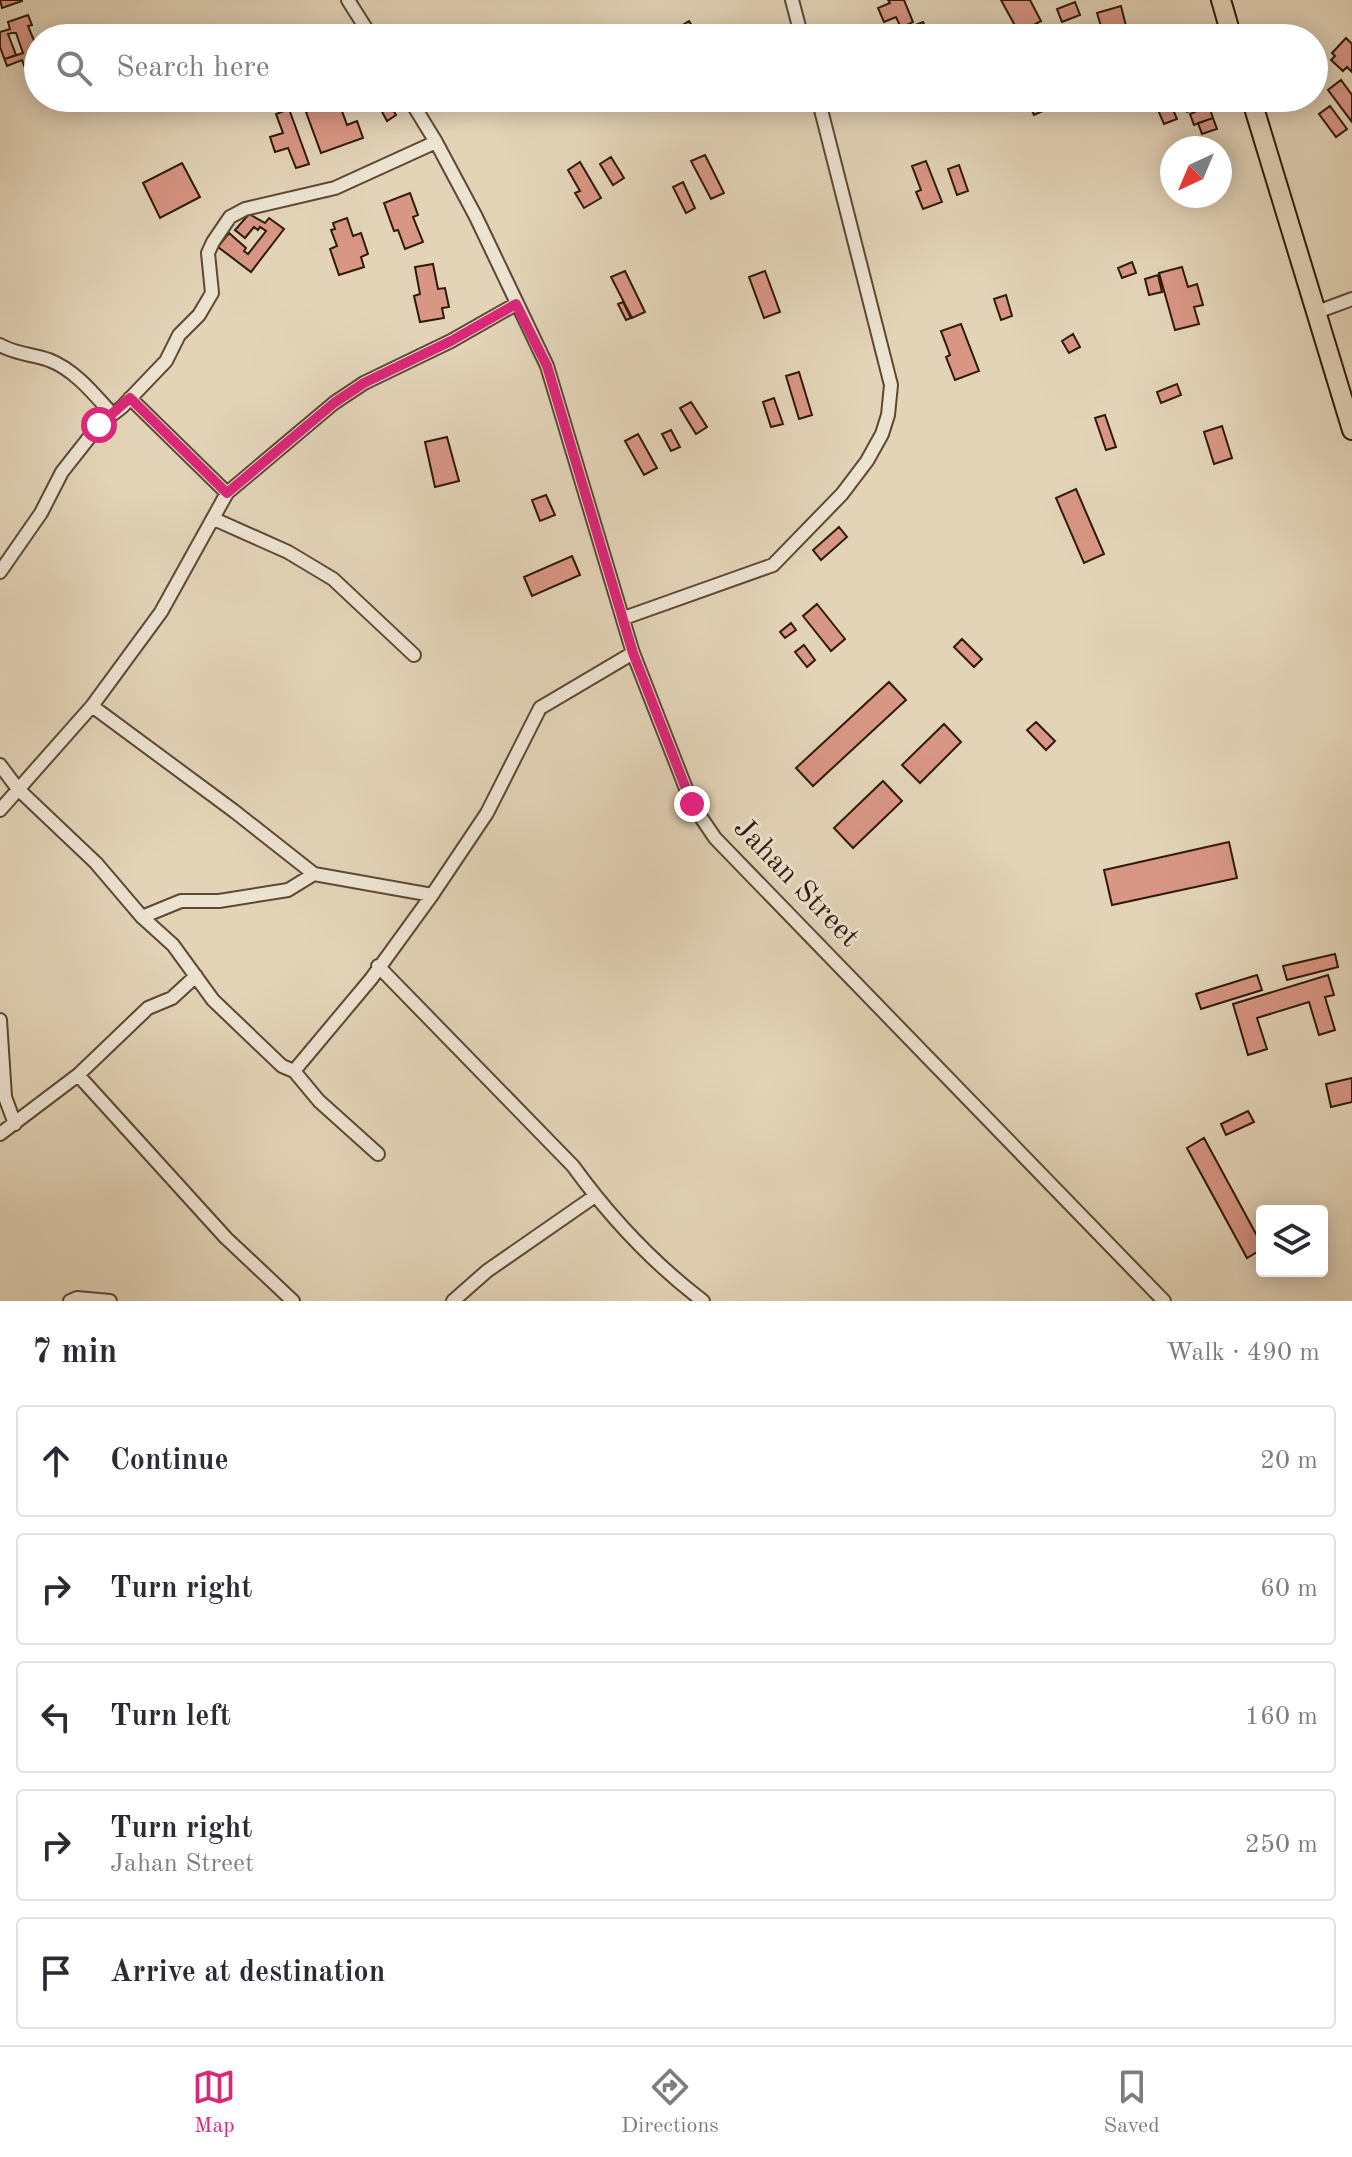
<!DOCTYPE html>
<html lang="en">
<head>
<meta charset="utf-8">
<style>
  :root { --surface:#fff; --page:#f7f7f7; --text:#2b2b33; --muted:#7c7c81; --line:#e1e1e2; --accent:#db2777 }
  body { margin:0; font-family:"Old Standard TT",serif; background:var(--page); color:var(--text) }
  .controls { position:absolute; right:24px; bottom:24px; display:grid; overflow:hidden; border-radius:8px; box-shadow:0 4px 20px #0003 }
  .controls button { width:72px; height:72px; display:grid; place-items:center; padding:0; border:0; border-bottom:2px solid var(--line); background:var(--surface); color:var(--text); font:40px sans-serif }
  .compass { position:absolute; left:1160px; top:136px; width:72px; height:72px; border-radius:50%; background:var(--surface); box-shadow:0 4px 20px #0003; rotate:224deg }
  .stop { position:absolute; width:24px; height:24px; margin:-18px; border:6px solid #db2777; border-radius:50%; background:#fff }
  .stop.end { background:#db2777; border-color:#fff; box-shadow:0 2px 8px #0008 }
  .list { margin:0; padding:0; list-style:none }
  h2 { display:flex; justify-content:space-between; align-items:center; height:104px; margin:0; padding:0 32px; font-size:34px }
  h2 small { font-size:26px; font-weight:400; color:var(--muted) }
  .list li { display:grid; grid-template-columns:52px 1fr auto; gap:24px; align-items:center; box-sizing:border-box; height:112px; margin:0 16px 16px; padding:0 16px; border:2px solid var(--line); border-radius:8px }
  .list b { display:block; font-size:30px; white-space:nowrap }
  .list p { margin:0; font-size:26px; white-space:nowrap; color:var(--muted) }
  .list em { font-size:26px; font-style:normal; color:var(--muted) }
  .icon { flex:none; width:44px; height:44px; fill:none; stroke:currentColor; stroke-width:2; stroke-linecap:round; stroke-linejoin:round }
  .map { position:relative; flex:none; width:1352px; height:1301px; overflow:hidden }
  .search { position:absolute; background:var(--surface); box-shadow:0 4px 20px #0003; left:24px; right:24px; top:24px; height:88px; display:flex; align-items:center; gap:20px; box-sizing:border-box; padding:0 28px; border-radius:44px; color:var(--muted); font-size:30px }
  .sheet { height:744px; background:var(--surface) }
  nav { display:flex; justify-content:space-around; align-items:center; box-sizing:border-box; height:112px; border-top:2px solid var(--line); background:var(--surface); font-size:22px; color:var(--muted) }
  nav a { display:grid; justify-items:center; gap:4px }
  nav .on { color:var(--accent) }
  .map>svg:first-child { display:block }
  .building { fill:#d89684; stroke:#301908; stroke-width:2; fill-rule:evenodd }
  .lines { fill:none; stroke-linecap:round; stroke-linejoin:round }
  .street-casing { stroke:#5d4834; stroke-width:16 }
  .primary-casing { stroke:#301908; stroke-width:22 }
  .street { stroke:#ede3d1; stroke-width:12 }
  .primary { stroke:#e3d4b8; stroke-width:18 }
  .route { stroke:#db2777; stroke-width:10 }
  .labels { text-anchor:middle; dominant-baseline:central; stroke-width:6; stroke-linejoin:round; paint-order:stroke }
  .street-label { font-size:30px; fill:#301908; stroke:#ede3d1 }
</style>
</head>
<body>
<div class="map">
<svg width="1352" height="1301" viewBox="0 0 1352 1301">
  <rect width="100%" height="100%" fill="#e3d4b8"/>
  <filter id="stains"><feTurbulence type="fractalNoise" baseFrequency=".0025" numOctaves="4"/><feColorMatrix values="0 0 0 0 .2 0 0 0 0 .09 0 0 0 0 .02 0 0 0 .5 -.17"/></filter>
  <radialGradient id="worn" r=".72"><stop offset=".6" stop-color="#630" stop-opacity="0"/><stop offset="1" stop-color="#630" stop-opacity=".3"/></radialGradient>
  <path class="building" d="M0,0H22V1L2,8Z
    M888,0H904L913,22L901,28L896,17L884,22L878,8L890,3Z
    M1001,0H1030L1041,21L1019,33Z
    M1075,2L1080,15L1062,22L1057,9Z
    M1121,6L1127,30L1104,36L1097,13Z
    M28,15L32,25L28,26L38,50V63L25,68L22,60L7,66L0,47V32L10,29L8,22ZM12,33H16L23,53L5,59L16,55L8,34Z
    M689,21L700,38H682L676,29Z
    M923,22L930,38H915L910,27Z
    M1346,38L1352,44V72L1347,67L1343,71L1331,60L1335,56L1332,53Z
    M1341,80L1352,95V122L1328,90Z
    M1030,98H1072L1034,115L1027,100Z
    M1168,98L1177,119L1164,124L1155,103Z
    M1180,98H1211L1207,100L1213,118L1194,125L1190,114L1195,112L1194,109L1187,112Z
    M338,100L347,125L357,121L363,138L321,153L306,112Z
    M390,105L396,115L387,121L381,110Z
    M1330,106L1347,129L1336,137L1319,114Z
    M289,109L309,164L296,168L288,148L275,152L270,137L283,133L276,114Z
    M1213,118L1217,129L1202,134L1198,123Z
    M705,155L724,193L711,199L691,161Z
    M611,157L624,178L613,185L600,164Z
    M926,161L942,202L923,209L916,192L921,190L912,166Z
    M580,162L601,198L584,208L575,193L580,191L568,170Z
    M182,163L200,197L160,218L143,183Z
    M959,165L968,191L957,195L948,169Z
    M683,182L695,208L686,213L673,187Z
    M410,193L418,215L413,217L423,242L405,249L398,230L394,231L384,203Z
    M249,214L265,223L269,218L284,229L251,272L218,247L229,233L246,248L244,251L248,254L266,231L260,227L258,230L254,227L245,238L235,230Z
    M347,218L353,236L361,233L368,254L361,257L364,267L339,275L330,249L337,246L331,230L335,229L333,223Z
    M1132,262L1136,273L1122,278L1118,268Z
    M433,264L438,289L445,288L449,307L442,308L444,318L420,322L414,296L420,294L415,267Z
    M1182,267L1188,287L1197,284L1203,305L1194,307L1199,324L1175,330L1159,273Z
    M625,271L645,312L632,318L611,277Z
    M765,271L780,312L764,318L749,277Z
    M1158,275L1162,292L1149,295L1145,279Z
    M1006,295L1012,316L1001,320L994,299Z
    M623,302L631,318L626,320L618,304Z
    M961,324L979,371L955,380L946,357L950,355L941,331Z
    M1073,334L1080,347L1069,353L1062,341Z
    M799,372L812,415L799,419L786,376Z
    M1177,384L1181,395L1161,403L1157,392Z
    M774,398L783,424L771,427L763,402Z
    M691,402L707,427L696,434L680,408Z
    M1105,415L1116,447L1106,450L1095,418Z
    M1222,426L1232,458L1214,464L1204,432Z
    M671,430L680,447L671,451L662,434Z
    M638,434L657,468L644,475L625,441Z
    M447,437L459,481L435,487L425,442Z
    M1076,489L1104,554L1084,563L1056,498Z
    M546,495L555,515L540,521L532,500Z
    M839,527L847,537L821,560L813,550Z
    M572,556L580,575L532,596L524,577Z
    M817,604L845,639L831,651L803,616Z
    M791,623L796,630L785,638L780,632Z
    M962,639L982,659L974,667L954,647Z
    M804,645L815,660L807,667L795,652Z
    M889,682L906,700L813,786L796,768Z
    M1036,722L1055,741L1046,750L1027,730Z
    M944,724L961,742L920,783L902,765Z
    M883,781L902,801L853,848L834,828Z
    M1229,842L1237,878L1112,905L1104,870Z
    M1335,954L1338,967L1287,980L1283,966Z
    M1257,975L1262,990L1201,1009L1196,994Z
    M1328,975L1334,995L1325,997L1335,1030L1319,1035L1309,1002L1257,1018L1267,1049L1248,1055L1233,1004Z
    M1352,1078V1102L1331,1107L1326,1084Z
    M1248,1111L1254,1122L1226,1135L1221,1124Z
    M1204,1138L1262,1245V1249L1247,1258L1187,1148Z"/>
  <g class="lines">
    <defs>
      <path id="street" d="M348,0L372,38
        M792,0L802,38
        M409,98L436,142L476,217L547,366L633,653L692,804L715,838L1164,1301
        M1317,312L1352,299
        M0,345C15,354 32,354 49,360C75,370 94,394 112,414
        M130,398L227,493
        M214,519L288,552L333,579L414,655
        M0,572L41,513L62,472L99,425L122,407L166,361L179,335L199,315L212,293L208,253L213,242L230,217L245,209L335,188L436,142
        M624,618L773,565L842,494L867,461L882,434L888,415L891,385L818,98
        M92,706L234,811L314,874L432,895
        M0,765L18,789L96,863L142,917L173,945L213,1000L282,1066L294,1071L319,1101L378,1154
        M0,810L92,706L161,612L227,493L334,403L364,383L451,341L516,304
        M142,917L181,901H219L288,890L314,874
        M378,966L573,1166C610,1217 653,1263 703,1301
        M0,1020L5,1097L15,1124
        M294,1071L371,979L432,895L487,813L540,708L633,653
        M78,1075L226,1238L293,1301
        M0,1134L78,1075L148,1008L172,998L196,976
        M70,1301L77,1298L110,1301
        M453,1301L487,1271L595,1196"/>
      <path id="primary" d="M1221,0L1232,38
        M1251,98L1352,430"/>
    </defs>
    <use href="#street" class="street-casing"/>
    <use href="#primary" class="primary-casing"/>
    <use href="#street" class="street"/>
    <use href="#primary" class="primary"/>
  </g>
  <g class="lines">
    <path class="route" d="M99,425L130,398L227,493L334,403L364,383L451,341L516,304L547,366L633,653L692,804"/>
  </g>
  <g class="labels">
    <g class="street-label">
      <text transform="translate(796 883) rotate(46)">Jahan Street</text>
    </g>
  </g>
  <rect width="100%" height="100%" filter="url(#stains)"/>
  <rect width="100%" height="100%" fill="url(#worn)"/>
</svg>
<div class="controls">
<button><svg class="icon" aria-label="layers" viewBox="0 0 24 24"><path d="M12 4l9 5-9 5-9-5zM3 14l9 5 9-5"/></svg></button>
</div>
<svg class="compass" viewBox="-18 -18 36 36"><path d="M0-13l5 13h-10z" fill="#e53935"/><path d="M0 13l5-13h-10z" fill="#7c7c81"/></svg>
<div class="stop" style="left:99px;top:425px"></div>
<div class="stop end" style="left:692px;top:804px"></div>
<div class="search"><svg class="icon" aria-label="search" viewBox="0 0 24 24"><circle cx="10" cy="10" r="6"/><path d="M15 15l6 6"/></svg>Search here</div>
</div>
<section class="sheet">
<h2>7 min<small>Walk · 490 m</small></h2>
<ul class="list">
<li><svg class="icon" aria-label="ahead" viewBox="0 0 24 24"><path d="M12 20V5M6 11l6-6 6 6"/></svg><div><b>Continue</b></div><em>20 m</em></li>
<li><svg class="icon" aria-label="right" viewBox="0 0 24 24"><path d="M7 20v-9h11M14 6l5 5-5 5"/></svg><div><b>Turn right</b></div><em>60 m</em></li>
<li><svg class="icon" aria-label="left" viewBox="0 0 24 24"><path d="M17 20v-9H6M10 6l-5 5 5 5"/></svg><div><b>Turn left</b></div><em>160 m</em></li>
<li><svg class="icon" aria-label="right" viewBox="0 0 24 24"><path d="M7 20v-9h11M14 6l5 5-5 5"/></svg><div><b>Turn right</b><p>Jahan Street</p></div><em>250 m</em></li>
<li><svg class="icon" aria-label="arrive" viewBox="0 0 24 24"><path d="M6 21V4h12l-3 4 3 4H6"/></svg><div><b>Arrive at destination</b></div></li>
</ul>
</section>
<nav>
<a class="on"><svg class="icon" aria-label="map" viewBox="0 0 24 24"><path d="M3 6l6-2 6 2 6-2v14l-6 2-6-2-6 2zM9 4v14M15 6v14"/></svg>Map</a>
<a><svg class="icon" aria-label="directions" viewBox="0 0 24 24"><path d="M12 3l9 9-9 9-9-9zM9 14v-3h6M13 9l2 2-2 2"/></svg>Directions</a>
<a><svg class="icon" aria-label="saved" viewBox="0 0 24 24"><path d="M7 4h10v16l-5-4-5 4z"/></svg>Saved</a>
</nav>
</body>
</html>
